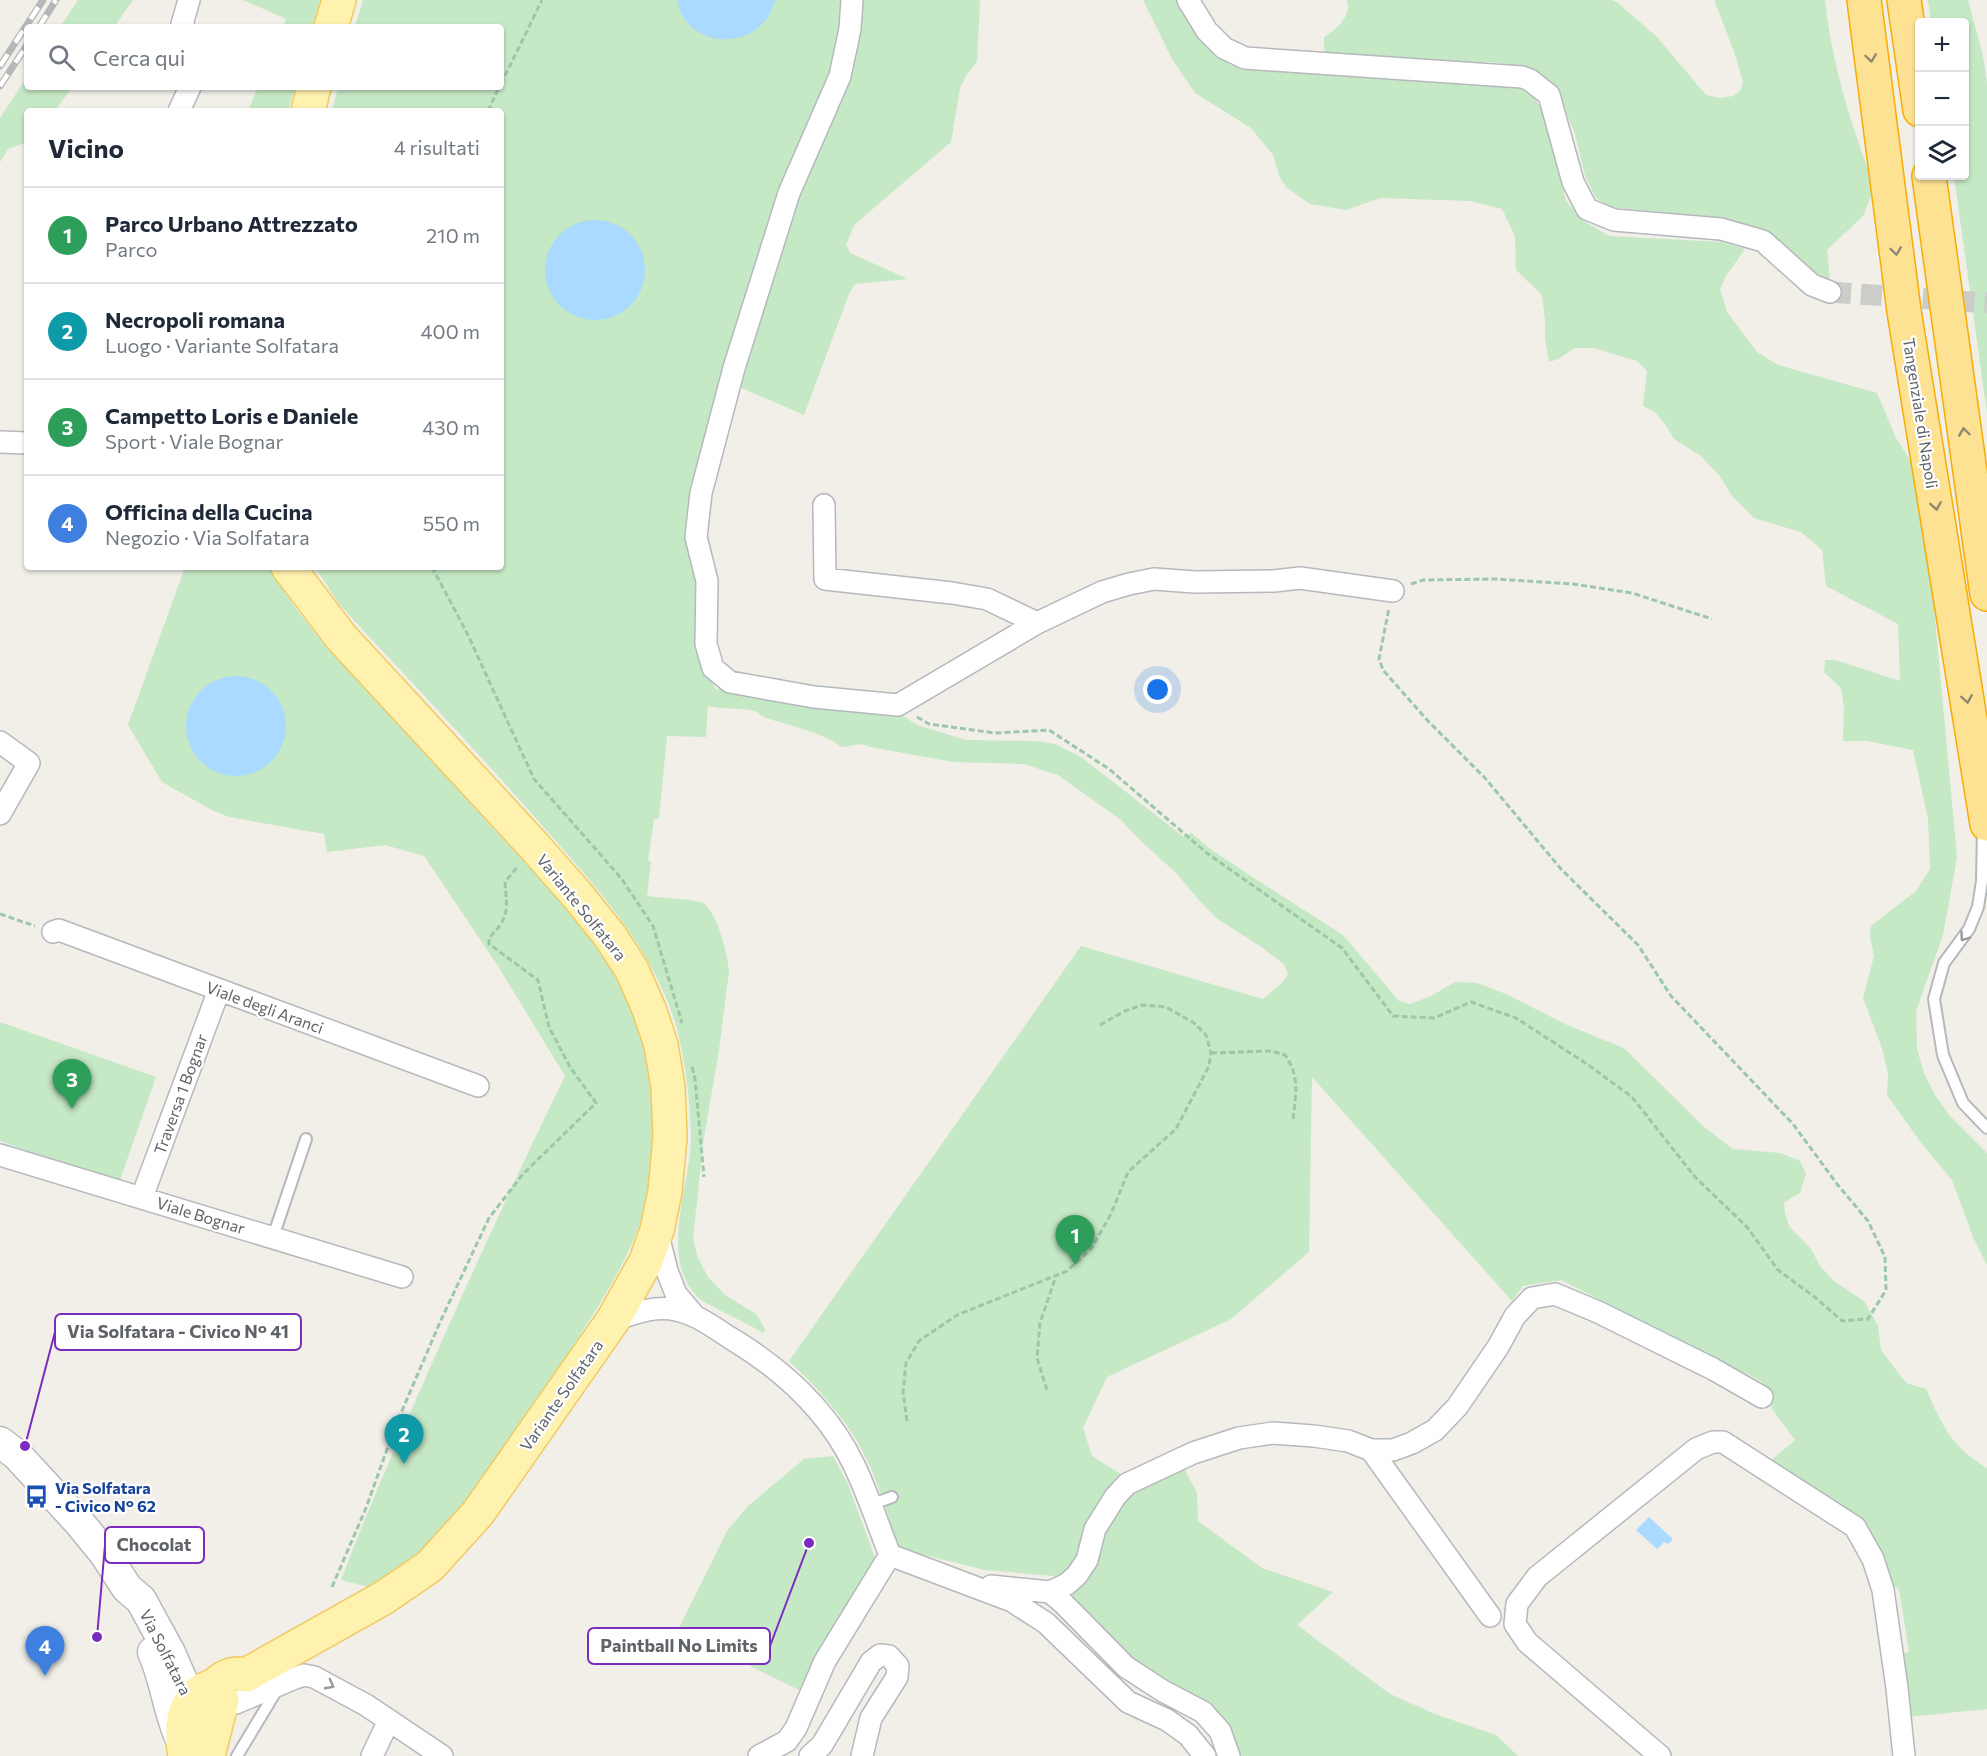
<!DOCTYPE html>
<html lang="it">
<head>
<meta charset="utf-8">
<style>
  :root { --surface:#fff; --page:#f6f6f7; --text:#1f2937; --muted:#747a83; --line:#e0e1e3; --accent:#ea4335 }
  body { margin:0; font-family:Commissioner,sans-serif; background:var(--page); color:var(--text) }
  .controls { position:absolute; right:18px; top:18px; display:grid; overflow:hidden; border-radius:6px; box-shadow:0 2px 4px #0004 }
  .controls button { width:54px; height:54px; display:grid; place-items:center; padding:0; border:0; border-bottom:2px solid var(--line); background:var(--surface); color:var(--text); font:30px sans-serif }
  .you { position:absolute; left:1158px; top:690px; width:21px; height:21px; margin:-15px; border:4px solid #fff; border-radius:50%; background:#1a73e8; box-shadow:0 0 0 9px #1a73e833 }
  .badge { display:grid; place-items:center; width:39px; height:39px; border-radius:50%; background:var(--accent); color:#fff; font-size:20px; font-weight:700 }
  .pin { position:absolute; translate:-50% -50px; filter:drop-shadow(0 2px 3px #0008) }
  .pin::after { content:''; position:absolute; top:32px; width:21px; height:18px; background:inherit; clip-path:polygon(0 0,100% 0,50% 100%) }
  .list { margin:0; padding:0; list-style:none }
  h2 { display:flex; justify-content:space-between; align-items:center; height:78px; margin:0; padding:0 24px; font-size:26px }
  h2 small { font-size:20px; font-weight:400; color:var(--muted) }
  .list li { display:grid; grid-template-columns:39px 1fr auto; gap:18px; align-items:center; box-sizing:border-box; height:96px; padding:0 24px; border-top:2px solid var(--line) }
  .list b { display:block; font-size:22px; white-space:nowrap }
  .list p { margin:0; font-size:20px; white-space:nowrap; color:var(--muted) }
  .list em { font-size:20px; font-style:normal; color:var(--muted) }
  .icon { flex:none; width:33px; height:33px; fill:none; stroke:currentColor; stroke-width:2; stroke-linecap:round; stroke-linejoin:round }
  .map { position:relative; flex:none; width:1987px; height:1756px; overflow:hidden }
  .search { position:absolute; background:var(--surface); box-shadow:0 2px 4px #0004; left:24px; top:24px; width:480px; height:66px; display:flex; align-items:center; gap:15px; box-sizing:border-box; padding:0 21px; border-radius:6px; color:var(--muted); font-size:22px }
  .panel { position:absolute; background:var(--surface); box-shadow:0 2px 4px #0004; left:24px; top:108px; width:480px; height:462px; border-radius:6px }
  .map>svg:first-child { display:block }
  .green { fill:#c5e8c5 }
  .water { fill:#aadaff }
  .lines { fill:none; stroke-linecap:round; stroke-linejoin:round }
  .street-tunnel { stroke:#ccccc8; stroke-width:21; stroke-dasharray:21 10; stroke-linecap:butt }
  .lane-casing { stroke:#b5b8bc; stroke-width:14 }
  .street-casing { stroke:#b5b8bc; stroke-width:24 }
  .secondary-casing { stroke:#b6babf; stroke-width:33 }
  .primary-casing { stroke:#f2c960; stroke-width:36 }
  .highway-casing { stroke:#f9ab00; stroke-width:36 }
  .path { stroke:#9cc7a9; stroke-width:3; stroke-dasharray:6 3; stroke-linecap:butt }
  .lane { stroke:#fff; stroke-width:10 }
  .street { stroke:#fff; stroke-width:21 }
  .secondary { stroke:#fff; stroke-width:30 }
  .primary { stroke:#fff2af; stroke-width:33 }
  .highway { stroke:#fde293; stroke-width:33 }
  .rail-casing { stroke:#b6b7b8; stroke-width:7 }
  .rail { stroke:#fff; stroke-width:4.5; stroke-dasharray:14; stroke-linecap:butt }
  .oneway { stroke:#8e8975 }
  .oneway2 { stroke:#979a9d }
  .labels { text-anchor:middle; dominant-baseline:central; stroke-width:4.5; stroke-linejoin:round; paint-order:stroke }
  .street-label { font-size:16px; fill:#5f6368; stroke:#fff }
  .transit-label { font-size:16px; font-weight:bold; fill:#164399; stroke:#fff; text-anchor:start }
  .leader { fill:none; stroke:#7b2cbf; stroke-width:2 }
  .callout-dot { fill:#7b2cbf; stroke:#fff; stroke-width:2 }
  .callout { fill:#fff; stroke:#7b2cbf; stroke-width:2 }
  .callout-label { font-size:18px; text-anchor:middle; font-weight:bold; fill:#5f6368 }
</style>
</head>
<body>
<div class="map">
<svg width="1987" height="1756" viewBox="0 0 1987 1756">
  <rect width="100%" height="100%" fill="#f1efe8"/>
  <path class="green" d="M78,0H133L114,27H60Z
    M243,0H320L312,27H283L286,19Z
    M363,0H847L834,73L692,497L705,670L716,690L723,686L899,713L917,725L966,740L1036,741L1055,744L1081,757L1184,837L1191,833L1213,851L1257,880L1343,935L1399,1001L1410,1004L1431,996L1455,982L1477,983L1506,994L1567,1025L1624,1048L1704,1127L1733,1149L1780,1153L1800,1161L1806,1174L1800,1193L1784,1202L1785,1213L1789,1226L1811,1249L1820,1266L1835,1282L1864,1301L1878,1326L1881,1350L1906,1383L1926,1389C1942,1425 1951,1447 1987,1468V1709L1907,1717L1899,1654L1909,1652L1899,1589L1888,1584L1865,1528L1768,1463L1795,1440L1772,1409L1768,1393L1761,1381L1561,1280L1523,1286L1512,1301L1312,1077L1309,1252L1231,1319L1107,1377L1083,1428L1092,1456L1127,1478L1082,1547L1066,1577L985,1570L900,1549C890,1528 886,1505 877,1484C859,1433 828,1398 789,1361L1081,946L1263,999L1283,982L1288,974L1284,964L1260,946L1216,918L1199,900L1177,874L1139,839L1121,820L1058,775L1024,764L953,762L870,747L862,744L842,747C819,731 793,727 767,718C762,717 759,713 755,711C740,707 723,710 708,706L706,737L667,736L659,819H654L648,861H651L647,896C659,898 695,899 703,903C717,911 728,956 729,971L719,1050L703,1144L693,1239L698,1258L708,1277L725,1295L756,1314L765,1329L764,1333C749,1325 734,1317 719,1310C713,1306 705,1303 700,1299C656,1259 692,1184 691,1134C690,1097 684,1047 672,1013C647,942 596,887 547,831C480,754 409,680 339,604L315,567H501V111H332L338,87H501V27H355Z
    M862,0H980L977,61L966,76L960,88L951,142L854,225L846,245L850,253L908,279L855,284L849,294L804,415L737,386L792,215L849,80L860,33Z
    M1143,0H1177C1195,31 1201,47 1233,66L1498,83L1520,87L1534,97L1543,112L1566,201L1582,220L1609,236L1722,242L1745,249L1726,276L1720,289L1727,312L1757,352L1778,365L1877,393L1896,438L1910,460L1924,499L1957,857L1943,935L1916,1011L1917,1049L1924,1073L1935,1095L1949,1115L1987,1153V1265L1973,1237L1952,1180L1921,1143L1887,1095L1888,1074L1882,1048L1863,998L1874,956L1870,937L1871,926L1916,891L1930,869L1928,819L1913,750L1867,741H1843L1844,708L1841,688L1824,672L1825,660H1836L1900,681L1898,624L1826,586L1822,550L1801,532L1754,518L1732,496L1720,476L1701,456L1674,439L1665,424L1654,411L1643,406L1647,371L1637,361L1594,348H1575L1558,359L1549,362L1545,339V320L1542,295L1516,270L1515,236L1502,209L1470,201L1380,198L1346,210L1310,204L1287,188L1280,178L1273,155L1251,128L1195,93L1172,59Z
    M1346,0H1612L1618,3L1657,37L1706,95L1720,98L1733,96L1740,91L1743,83L1735,54L1714,0H1825C1832,64 1851,127 1875,186L1863,216L1827,250L1830,280H1819L1793,256L1782,242L1768,234L1702,216L1610,207L1596,198L1585,176L1575,134L1564,107L1554,89L1534,74L1512,65L1492,62H1383L1328,59L1324,48V37C1337,30 1345,21 1349,7Z
    M1928,0H1968L1983,56L1987,83V413L1954,176H1964V22H1931Z
    M27,77V87H72L55,111H27V142L8,149L0,162V118Z
    M258,87H295L288,111H248Z
    M185,567H269C298,618 338,660 377,702C418,746 458,790 498,834C549,888 604,944 634,1013C660,1074 662,1173 636,1234C619,1275 595,1312 571,1349L570,1358L473,1504L381,1590L341,1580C369,1506 401,1434 433,1361C475,1266 519,1170 565,1076L498,966L424,856L385,845L327,852L324,834L229,817L212,810L162,782L128,725Z
    M0,1022L156,1077L119,1183L0,1141Z
    M833,1456L848,1484L874,1555V1564L820,1650L799,1690L678,1630L727,1531L747,1507L804,1459Z
    M1181,1462L1197,1493L1198,1521L1262,1568L1333,1592L1297,1625L1390,1694L1435,1714L1496,1735L1518,1756H1239V1749L1226,1725L1149,1676L1073,1604V1595L1091,1568L1103,1532L1127,1491Z"/>
  <path class="water" d="M677,0H775C763,52 687,53 677,0Z
    M545 270a50 50 0 1 1 100 0a50 50 0 1 1-100 0Z
    M186 726a50 50 0 1 1 100 0a50 50 0 1 1-100 0Z
    M1649,1517L1673,1539L1668,1544L1664,1542L1657,1549L1636,1530Z"/>
  <g class="lines">
    <path class="street-tunnel" d="M1830,292L1987,303"/>
    <defs>
      <path id="lane" d="M1983,825L1982,881L1978,907L1969,929L1944,963L1934,999L1943,1055L1963,1103L1987,1128
        M273,1237L306,1139
        M870,1505L892,1497
        M237,1756L275,1693V1686"/>
      <path id="street" d="M852,0L850,29L840,76L789,193L734,368L701,493L696,537L707,581L706,644L713,668L730,682L814,697L898,705L1037,623L1102,592L1129,584L1154,579L1195,582L1274,581L1300,578L1393,591
        M1188,0L1207,31L1224,48L1245,58L1522,77L1530,80L1549,95L1573,182L1587,209L1614,220L1721,229L1763,241L1812,285L1830,292
        M184,27L182,24L189,0
        M179,111L190,87
        M0,442L27,443
        M824,505L825,579L952,593L987,599L1037,623
        M0,742L29,763L0,814
        M53,932L59,930L478,1086
        M0,1155L402,1277
        M142,1197L219,990
        M657,1231L667,1271L676,1294L693,1314
        M613,1320C631,1315 652,1306 671,1309C694,1312 713,1327 732,1339C783,1370 828,1411 854,1465C868,1494 878,1525 890,1555L825,1661L796,1728L787,1741L759,1756
        M1371,1450L1490,1616
        M890,1555L1012,1601L1046,1623L1128,1702L1167,1720L1188,1735L1205,1756
        M991,1586L1050,1592L1063,1603L1126,1667L1163,1691L1203,1712L1220,1731L1229,1756
        M1050,1592L1067,1584L1077,1575L1087,1560L1095,1529L1115,1497L1127,1484L1193,1453L1239,1438L1273,1433L1314,1436L1348,1441L1371,1450H1393L1412,1443L1435,1430L1457,1407L1498,1347L1515,1316L1532,1298L1555,1294L1598,1312L1713,1369L1762,1397
        M222,1700L236,1703L295,1678L304,1675L314,1677L366,1705L442,1756
        M372,1756L389,1720
        M810,1756L822,1745L871,1662L880,1655L889,1656L898,1666L897,1677L871,1718L862,1756
        M1660,1756L1527,1642L1515,1624L1517,1604L1537,1577L1696,1449L1713,1442H1723L1855,1527L1873,1559L1883,1590L1897,1688L1904,1756"/>
      <path id="secondary" d="M0,1442L17,1455L78,1521L105,1554L127,1588L141,1600L170,1653L191,1701
        M153,1652C166,1681 168,1712 182,1742"/>
      <path id="primary" d="M331,27L339,0
        M308,111L314,87
        M246,1675L385,1597L430,1566L478,1513L613,1320L646,1261L657,1230L665,1192L670,1137L668,1087L661,1045L649,1009L632,970L610,936L578,896L535,847L341,637L288,567
        M185,1756C181,1735 180,1711 197,1694C202,1689 211,1688 217,1683C226,1675 234,1672 246,1675
        M208,1756L222,1700"/>
      <path id="highway" d="M1864,0L1904,311L1987,824
        M1904,0L1920,110
        M1929,176L1987,594"/>
    </defs>
    <use href="#lane" class="lane-casing"/>
    <use href="#street" class="street-casing"/>
    <use href="#secondary" class="secondary-casing"/>
    <use href="#primary" class="primary-casing"/>
    <use href="#highway" class="highway-casing"/>
    <path class="path" d="M501,84L542,0
      M488,111L499,87
      M432,567L467,633L534,779L621,878L653,926L682,1023
      M1411,584L1423,580L1495,579L1573,584L1632,593L1712,619
      M917,717L929,724L995,733L1049,730L1109,769L1208,854L1342,948L1393,1016L1434,1018L1471,1002L1516,1018L1587,1064L1632,1097L1695,1177L1747,1227L1778,1270L1816,1298L1842,1321L1868,1319L1886,1290L1885,1257L1868,1221L1837,1184L1793,1124L1671,996L1638,945L1561,869L1485,778L1427,720L1383,670L1379,659L1389,608
      M0,914L35,926
      M1211,1053L1271,1051L1285,1055C1300,1077 1296,1093 1293,1119
      M692,1067L695,1079L704,1177
      M1047,1390L1037,1358L1040,1323L1056,1276
      M907,1421L903,1392L906,1363L919,1341L957,1315L1067,1271L1091,1249L1111,1214L1128,1172L1176,1129L1209,1066L1211,1053L1206,1035L1194,1023L1166,1007L1142,1005L1125,1011L1098,1026
      M332,1587L366,1508L395,1427L441,1320L489,1218L523,1174L596,1103L570,1067L549,1027L538,980L489,944V938C510,917 507,910 505,882L518,866"/>
    <use href="#lane" class="lane"/>
    <use href="#street" class="street"/>
    <use href="#secondary" class="secondary"/>
    <use href="#primary" class="primary"/>
    <use href="#highway" class="highway"/>
    <defs>
      <path id="rail" d="M39,27L56,0
        M0,66L43,0
        M0,86L27,45"/>
    </defs>
    <use href="#rail" class="rail-casing"/>
    <use href="#rail" class="rail"/>
  </g>
  <defs><path id="oneway-chevron" d="M-2-3.5L2.5 0L-2 3.5" fill="none" stroke-width="1.6" stroke-linecap="round" stroke-linejoin="round" transform="scale(1.5)"/></defs>
  <g class="oneway">
    <use href="#oneway-chevron" transform="translate(1871 58) rotate(82)"/>
    <use href="#oneway-chevron" transform="translate(1896 251) rotate(82)"/>
    <use href="#oneway-chevron" transform="translate(1964 432) rotate(-98)"/>
    <use href="#oneway-chevron" transform="translate(1936 506) rotate(81)"/>
    <use href="#oneway-chevron" transform="translate(1967 699) rotate(81)"/>
  </g>
  <g class="oneway2">
    <use href="#oneway-chevron" transform="translate(1964 937) rotate(126)"/>
    <use href="#oneway-chevron" transform="translate(330 1685) rotate(28)"/>
  </g>
  <defs>
    <symbol id="bus-bare" viewBox="-9 -9 18 18"><path d="M-5-6H5V4H4V6H2V4H-2V6H-4V4H-5ZM-3.5-4V0h7V-4ZM-3.5 1.2v1.5H-2V1.2ZM2 1.2v1.5H3.5V1.2Z" fill="#1a4fb4" stroke="#fff" stroke-width="2.5" paint-order="stroke"/></symbol>
  </defs>
  <g fill-rule="evenodd">
    <use href="#bus-bare" x="20" y="1480" width="33" height="33"/>
  </g>
  <g class="labels">
    <g class="street-label">
      <text transform="translate(1921 413) rotate(81)">Tangenziale di Napoli</text>
      <text transform="translate(582 907) rotate(51)">Variante Solfatara</text>
      <text transform="translate(265 1007) rotate(20)">Viale degli Aranci</text>
      <text transform="translate(180 1094) rotate(-70)">Traversa 1 Bognar</text>
      <text transform="translate(201 1215) rotate(17)">Viale Bognar</text>
      <text transform="translate(561 1395) rotate(-55)">Variante Solfatara</text>
      <text transform="translate(166 1652) rotate(63)">Via Solfatara</text>
    </g>
    <g class="transit-label">
      <text x="55" y="1487">Via Solfatara<tspan x="55" dy="18">- Civico N° 62</tspan></text>
    </g>
  </g>
  <path class="leader" d="M25 1446L55 1332M97 1637L105 1545M809 1543L770 1646"/>
  <g class="callout-dot">
    <circle cx="25" cy="1446" r="6"/>
    <circle cx="97" cy="1637" r="6"/>
    <circle cx="809" cy="1543" r="6"/>
  </g>
  <g class="callout">
    <rect x="55" y="1314" width="246" height="36" rx="6"/>
    <rect x="105" y="1527" width="99" height="36" rx="6"/>
    <rect x="588" y="1628" width="182" height="36" rx="6"/>
  </g>
  <g class="callout-label">
    <text x="178" y="1338">Via Solfatara - Civico N° 41</text>
    <text x="154" y="1551">Chocolat</text>
    <text x="679" y="1652">Paintball No Limits</text>
  </g>
</svg>
<div class="controls">
<button>+</button>
<button>−</button>
<button><svg class="icon" aria-label="layers" viewBox="0 0 24 24"><path d="M12 4l9 5-9 5-9-5zM3 14l9 5 9-5"/></svg></button>
</div>
<div class="you"></div>
<div class="pin badge" style="left:1075px;top:1265px;background:#2e9e5b">1</div>
<div class="pin badge" style="left:404px;top:1464px;background:#0f9aa8">2</div>
<div class="pin badge" style="left:72px;top:1109px;background:#2e9e5b">3</div>
<div class="pin badge" style="left:45px;top:1676px;background:#3f7fe0">4</div>
<div class="search"><svg class="icon" aria-label="search" viewBox="0 0 24 24"><circle cx="10" cy="10" r="6"/><path d="M15 15l6 6"/></svg>Cerca qui</div>
<section class="panel">
<h2>Vicino<small>4 risultati</small></h2>
<ul class="list">
<li><span class="badge" style="background:#2e9e5b">1</span><div><b>Parco Urbano Attrezzato</b><p>Parco</p></div><em>210 m</em></li>
<li><span class="badge" style="background:#0f9aa8">2</span><div><b>Necropoli romana</b><p>Luogo · Variante Solfatara</p></div><em>400 m</em></li>
<li><span class="badge" style="background:#2e9e5b">3</span><div><b>Campetto Loris e Daniele</b><p>Sport · Viale Bognar</p></div><em>430 m</em></li>
<li><span class="badge" style="background:#3f7fe0">4</span><div><b>Officina della Cucina</b><p>Negozio · Via Solfatara</p></div><em>550 m</em></li>
</ul>
</section>
</div>
</body>
</html>
